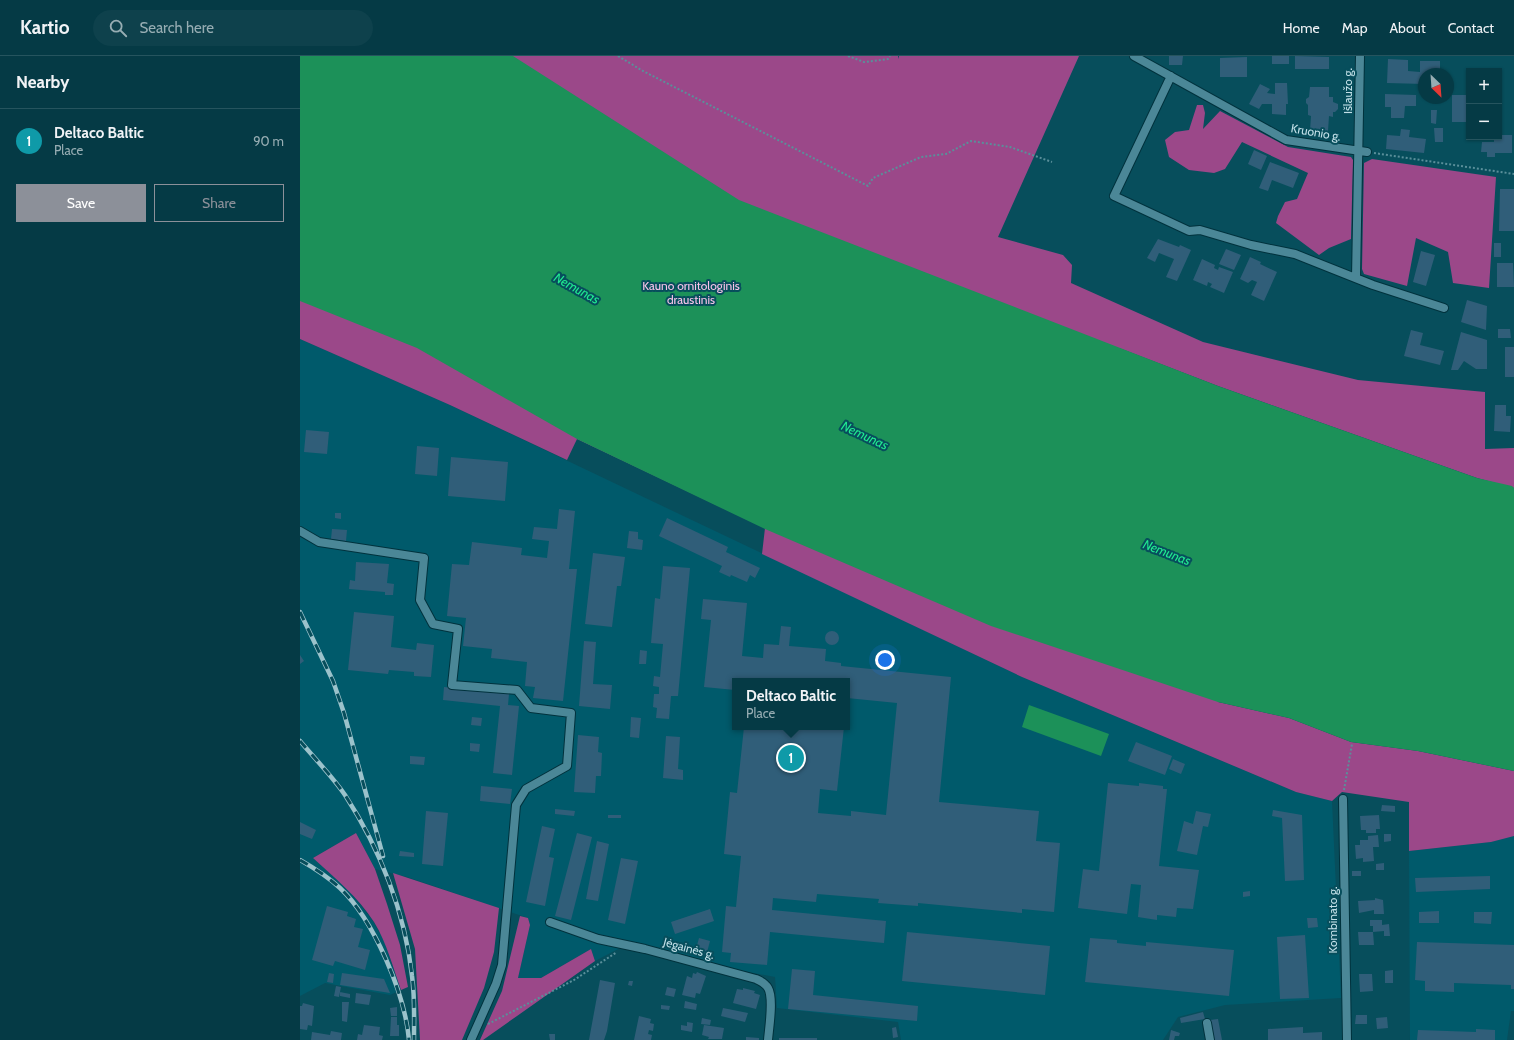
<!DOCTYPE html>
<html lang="en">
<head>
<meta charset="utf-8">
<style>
  :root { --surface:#053a45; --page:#0e414c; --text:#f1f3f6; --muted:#97adb3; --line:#26545e; --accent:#8c9099 }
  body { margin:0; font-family:Cabin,sans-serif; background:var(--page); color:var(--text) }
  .controls { position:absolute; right:12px; top:12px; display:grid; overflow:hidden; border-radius:0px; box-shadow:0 1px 3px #0004 }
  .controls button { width:36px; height:36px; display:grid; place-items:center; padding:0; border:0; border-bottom:1px solid var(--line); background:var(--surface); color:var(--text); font:20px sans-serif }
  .compass { position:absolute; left:1118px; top:12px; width:36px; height:36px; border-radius:50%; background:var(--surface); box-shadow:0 1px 3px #0004; rotate:155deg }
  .you { position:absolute; left:585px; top:604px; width:14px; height:14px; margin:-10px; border:3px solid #fff; border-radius:50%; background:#1a73e8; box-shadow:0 0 0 6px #1a73e833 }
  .badge { display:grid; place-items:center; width:26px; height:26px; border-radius:50%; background:var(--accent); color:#fff; font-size:13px; font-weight:700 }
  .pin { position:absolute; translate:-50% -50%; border:2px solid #fff; box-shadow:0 1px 4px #0006 }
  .popup { position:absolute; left:432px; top:622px; width:118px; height:52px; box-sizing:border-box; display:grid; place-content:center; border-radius:0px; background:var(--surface); filter:drop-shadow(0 1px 3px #0005); font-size:13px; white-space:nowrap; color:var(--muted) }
  .popup b { font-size:15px; color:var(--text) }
  .popup::after { content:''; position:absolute; left:50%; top:100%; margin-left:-8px; border:8px solid transparent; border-top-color:var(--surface) }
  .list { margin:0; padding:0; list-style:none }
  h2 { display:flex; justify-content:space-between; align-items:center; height:52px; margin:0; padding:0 16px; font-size:17px }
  h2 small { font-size:13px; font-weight:400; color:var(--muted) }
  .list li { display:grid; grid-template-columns:26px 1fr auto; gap:12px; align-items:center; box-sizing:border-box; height:64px; padding:0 16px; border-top:1px solid var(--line) }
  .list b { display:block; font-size:15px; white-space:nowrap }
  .list p { margin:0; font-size:13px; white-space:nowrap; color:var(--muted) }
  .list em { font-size:13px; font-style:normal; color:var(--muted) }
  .actions { display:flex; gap:8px; padding:12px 16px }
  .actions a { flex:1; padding:9px 0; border:1px solid var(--accent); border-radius:0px; text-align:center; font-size:14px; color:var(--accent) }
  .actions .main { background:var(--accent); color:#fff }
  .icon { flex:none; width:22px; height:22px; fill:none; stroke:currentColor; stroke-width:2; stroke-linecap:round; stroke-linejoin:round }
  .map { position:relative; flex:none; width:1214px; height:984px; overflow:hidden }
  header { display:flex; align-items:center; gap:24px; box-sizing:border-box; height:56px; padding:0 20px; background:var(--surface); border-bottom:1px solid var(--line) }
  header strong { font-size:19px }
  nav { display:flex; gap:22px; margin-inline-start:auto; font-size:14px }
  .search { width:280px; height:36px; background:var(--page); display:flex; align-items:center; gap:10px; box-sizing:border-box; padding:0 14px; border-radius:22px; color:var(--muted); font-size:15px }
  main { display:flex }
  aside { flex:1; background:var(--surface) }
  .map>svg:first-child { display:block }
  .built { fill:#005a6b; fill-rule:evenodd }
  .green { fill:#9b4889 }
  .water { fill:#1c9159 }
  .building { fill:#305e79 }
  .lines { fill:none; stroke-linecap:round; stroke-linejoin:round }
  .minor-casing { stroke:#00323d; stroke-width:10 }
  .path { stroke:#5a8f9a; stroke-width:2; stroke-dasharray:2 2; stroke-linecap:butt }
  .minor { stroke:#4b8797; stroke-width:8 }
  .rail-casing { stroke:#9bc2cb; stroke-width:4.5 }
  .rail { stroke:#074e5c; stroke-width:3; stroke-dasharray:9; stroke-linecap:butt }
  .labels { text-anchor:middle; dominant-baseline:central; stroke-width:4; stroke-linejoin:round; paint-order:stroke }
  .street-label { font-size:12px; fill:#c2e0e8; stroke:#074e5c }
  .park-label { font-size:12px; fill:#f9c4ea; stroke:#074e5c }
  .water-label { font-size:13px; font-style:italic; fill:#20ea90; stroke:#074e5c }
</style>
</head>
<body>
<header>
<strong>Kartio</strong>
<div class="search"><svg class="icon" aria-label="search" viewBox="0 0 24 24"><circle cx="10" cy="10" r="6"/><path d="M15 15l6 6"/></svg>Search here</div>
<nav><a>Home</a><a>Map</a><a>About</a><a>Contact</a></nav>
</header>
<main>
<aside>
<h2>Nearby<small></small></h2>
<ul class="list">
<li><span class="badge" style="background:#0f9aa8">1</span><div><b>Deltaco Baltic</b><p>Place</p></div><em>90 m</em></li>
</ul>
<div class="actions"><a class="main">Save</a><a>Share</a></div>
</aside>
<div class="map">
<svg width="1214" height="984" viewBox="0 0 1214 984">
  <rect width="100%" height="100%" fill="#074e5c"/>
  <path class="built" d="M0,283L150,349L722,621L996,736L1032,745L1041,942L925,949L878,961L863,984H601L598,966L477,952L475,921L320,892L295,905L291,893L241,922H218L230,869L228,862L107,821L75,813L56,777L13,802L49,834L73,865L84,885L101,934L90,939L25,927L0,940ZM435,625H547V671H435Z
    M1209,780H1214V955H1211L1207,984H1110L1109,795L1191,786Z"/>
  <path class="green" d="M0,0H598L599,3V0H779L698,181L763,199L772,209L771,227L903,286L1058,324L1185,336V393L1214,392V432L1177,422L918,330L819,292L918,646L989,662L1051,686L1118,695L1214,715V780L1191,786L1109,795V746L1042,736L1032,745L996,736L722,621L462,498L465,472L277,383L267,404L150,349L0,283Z
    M897,49H903L905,57L903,73L920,55L988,91L1051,101L1053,104L1051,183L1029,192L1019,199L976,167L978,160L985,146L997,143L1008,117L942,86L925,113L914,117L889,114L869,101L865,84L875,76L889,74Z
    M1072,103L1196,121L1189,232L1153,227L1148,196L1116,182L1107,230L1064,218L1062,213L1064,107Z
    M56,777L75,813L87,848L100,889L108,931L101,934C93,912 87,887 74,866C58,841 35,822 13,802Z
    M93,817L199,852L194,896L184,932L162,984H120L115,893Z
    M220,860L228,862L230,869L218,922H241L291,893L295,905L183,984H180L202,935Z"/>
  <path class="water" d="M0,0H213L439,144L918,330L1177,422L1212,430L1214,432V715L1118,695L1051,686L989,662L918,646L691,570L465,473L277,383L117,292L0,245Z
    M729,649L809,678L801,700L722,671Z"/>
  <path class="building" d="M869,0H883L882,9H869Z
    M972,0H989V8H972Z
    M995,0L1029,1V13H995Z
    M947,1V21H920V2Z
    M1088,3L1108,4V15L1120,16V5H1140V18H1124V28L1087,27Z
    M975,27H987L988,48H986V59L972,58V48H962L959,53L949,48L960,28L970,33L967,37L975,38Z
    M1010,31H1029V41H1033V46L1038,48V53L1035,56H1033V61L1029,60L1028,75H1010L1011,60L1008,59V49L1006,47V43L1009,41Z
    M1085,38L1116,39V50H1105L1104,62H1091V51H1085Z
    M1152,39H1169V66H1152Z
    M1131,54H1137L1136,68L1131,67Z
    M1134,72H1143V86H1135Z
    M1101,73L1110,74L1109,81L1126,83L1124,97L1086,93L1087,79L1100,80Z
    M1199,79H1212V97H1195V101H1187V96H1181L1182,86H1194V81H1199Z
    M954,94L967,100L961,114L948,108Z
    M970,106L999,117L993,132L972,124L968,135L959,132Z
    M1200,133H1214V175H1199Z
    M858,183L879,191L880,189L891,194L877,225L866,221L874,203L859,197L855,206L847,202Z
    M1194,187H1201V201H1194Z
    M926,193L941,199L934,214L919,208Z
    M1121,195L1135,199L1126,230L1113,226Z
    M950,201L961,206L960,208L977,216L964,245L951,239L957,226L952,224L948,227L940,223Z
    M902,203L915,209L914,212L918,214L919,211L933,216L924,237L910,231L912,228L908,226L907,230L893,224Z
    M1197,207H1213L1214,231H1197Z
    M1167,244L1187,250L1186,274L1161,266Z
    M1198,273H1210L1211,282H1198Z
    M1111,274L1123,277L1120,289L1144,295L1140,309L1104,300Z
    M1161,276L1187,284V313H1176L1164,305L1158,314H1151Z
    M1205,291H1214V321H1205Z
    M1195,349H1206V360H1211L1210,376L1194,375Z
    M6,374L29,376L27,398L4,396Z
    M117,390L139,392L137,420L115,418Z
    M151,401L208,406L205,445L148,440Z
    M259,453L275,455L269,513H277L263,645L233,642L235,631L225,630L227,606L191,602L192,593L163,590L166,562L147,560L152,508L169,509L172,486L222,492L221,499L247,502L249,485L232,483L234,471L257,473Z
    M35,457H41V463L35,462Z
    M367,462L428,491L426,496L460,512L455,522L450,519L447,526L431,519L430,521L419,516L422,510L359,480Z
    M32,473L47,474L46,485L31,483Z
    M329,475L338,476V483L343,484L342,494L327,492Z
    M293,497L325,501L321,530H317L312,571L285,568Z
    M56,506L89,508L87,527L94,528L93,539H85V536L49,533L50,524L55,525Z
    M363,510L390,512L378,640H371L369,663L356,662L357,652L353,651L354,638H359V631L353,630L354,620L360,621L363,588L351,587L355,542L360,543Z
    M403,543L447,547L442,600L463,602L464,588L479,589L481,570L491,571L489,590L526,593L525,605L541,607V610L651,621L639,746L739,755L736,785L760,787L754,856L722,853V857L618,847V850L578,847L579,843L517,838L516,846L473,842L472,854L586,865L584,887L470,876L467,909L430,906L431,897L422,896L426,850L436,851L441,800L424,798L430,736L437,737L444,671H544L537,735L520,733L518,757L551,760V755L586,759L597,647L547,642V625H435V634L404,631L411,564L401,563Z
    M54,556L94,560L91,591L116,594L117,587L134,589L131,621L114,620V616L89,614L88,618L48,614Z
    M525 582a7 7 0 1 1 14 0a7 7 0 1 1-14 0Z
    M284,585L296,586L293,628L312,629L310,653L279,650Z
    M340,594L347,595L346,608H339Z
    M0,599L4,605L0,608Z
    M144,631L209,638L208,649L219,650L212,719L193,717L200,650L143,644Z
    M172,661L182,662L181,670L171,669Z
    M331,661L341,662L339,682L330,681Z
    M278,679L299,681L298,696L302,697L301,720H296L295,737L274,736Z
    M366,680L380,681L378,713L383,714V724L363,722Z
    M836,686L872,700L865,719L828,705Z
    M170,687L180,688L179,696L170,695Z
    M110,700L125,701L124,709L110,708Z
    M873,703L885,708L881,718L869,713Z
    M808,727L839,730V727L863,730V733H867L859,810L899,814L893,853L877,852L876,861L857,859V864L838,861L841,829L831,828L827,858L778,852L783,813L799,815Z
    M181,730L212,733L210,748L180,745Z
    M1082,749L1095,750V756L1081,755Z
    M255,753L275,755L274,760L255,758Z
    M973,754L1002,759L1004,824L985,825L982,762L972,760Z
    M126,755L148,757L143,810L122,808Z
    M896,755L911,758L908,771L903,770L897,799L877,795L884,765L893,768Z
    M308,759H321V762H308Z
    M1079,759L1080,773H1076V777H1066V774H1061L1060,760Z
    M0,766L16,774L12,783L0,778Z
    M242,770L255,773L249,801L254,802L245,850L226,846Z
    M277,777L292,781L271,864L255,860Z
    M1084,778H1091V785L1084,786Z
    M1078,779L1079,791H1073L1074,805L1063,806V802L1056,803L1055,789H1060V784H1068V780Z
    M297,785L309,788L298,845L286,843Z
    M100,795L114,797V801L99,800Z
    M321,802L338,805L325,868L308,864Z
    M1084,807V814H1076V808Z
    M1052,815H1061V820H1052Z
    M1190,820V833L1116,836L1115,822Z
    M950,835V840L943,841V836Z
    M1075,842L1083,844L1084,858H1074V854L1059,857L1058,845L1075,844Z
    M27,850L48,856L47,860L56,863L54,871L63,873L58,891L70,894L65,914L35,905L33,910L12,904Z
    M410,853L414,865L375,878L371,866Z
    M1139,855V867H1119V856Z
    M1174,856H1192L1191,868L1174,867Z
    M1007,862H1017L1018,871L1008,872Z
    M1070,864H1082V869L1089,868L1090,880H1084V875L1073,876V870H1070Z
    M607,876L750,890L745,939L602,925Z
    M1058,876H1073L1074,889H1059Z
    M1005,879L1009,942L980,943L977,881Z
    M399,882L410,885L406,900L395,897Z
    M790,882L817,884V887L846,890V886L934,894L929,940L785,926Z
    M1117,886L1214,889V933H1211V929L1154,927V936L1125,935V925L1115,924Z
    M492,913L515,915L513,939L618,950L617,965L488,953Z
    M1093,914V927H1085V915Z
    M397,916L406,920L400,938L396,937L395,942L382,939L387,920L392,922L393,917L396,918Z
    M29,917L34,918L33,927L27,926Z
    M42,917L84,923L90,937L40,929Z
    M1059,918H1072L1073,935L1060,936Z
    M300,924L315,927L307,975L304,984H289Z
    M329,925H333L332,930L328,929Z
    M36,930L41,931L39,941L34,940Z
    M367,931L376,933L374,941L365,939Z
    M443,932L455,935L454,937L460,939L456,953L433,947L437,933L443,934Z
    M40,936L50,938V942L40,940Z
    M56,937L71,939L69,949L55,947Z
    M385,945L397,948L396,954L384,952Z
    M42,946H49L47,966L42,965Z
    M3,947L14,950L12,970L8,969L7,974L0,973V950H2Z
    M361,949L370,950L369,954L361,953Z
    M97,951V960H91L90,952Z
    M423,952L448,957L445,966L421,960Z
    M903,956L905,963L881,967L880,962Z
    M1056,959H1067V968H1055Z
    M339,960L351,963L350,967L354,968L353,975L349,974L348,978L352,979L351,984H334Z
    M91,961H97V969H99V980H90Z
    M1087,961L1088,972L1077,973L1076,962Z
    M402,962L411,964L410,969L401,968Z
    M918,963L922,984H913L910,964Z
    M387,966L393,967L392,976L381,974V969L387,970Z
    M64,969L80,971L79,979L83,980L82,984H57L58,978L62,979Z
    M404,969L424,972L422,983H408L409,981L402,979Z
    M596,971L598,981L593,982L592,972Z
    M1003,971V977L1022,976V984H968V973Z
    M1176,973L1195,974V984H1117L1118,974L1176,976Z
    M871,974L880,977L879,980H875L874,984H869Z
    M31,975L42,977L41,984H11L12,976L30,979Z
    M249,978H255V984H250Z
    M446,981L459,982V984H446Z
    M479,982H517V984H479Z"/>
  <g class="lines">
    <defs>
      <path id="minor" d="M834,0L986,84L1067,96
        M871,20L814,140L889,175L900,174L951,189L995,198L1073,229L1144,252
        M1056,222L1060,0
        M0,475L19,486L124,502L120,544L133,568L158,573L152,629L217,634L231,652L271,657L267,710L226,733L216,749L202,909L196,928L171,984
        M1043,743L1047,984
        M250,866L298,883L345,893L456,923C461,925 465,927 468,932C474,942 469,972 468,984
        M907,967L910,984"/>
    </defs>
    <use href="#minor" class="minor-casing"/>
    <path class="path" d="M318,0L343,15L568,130L573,122L621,101L646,98L671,85L710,91L752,106
      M548,0L564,6L588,3L590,0
      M1074,97L1214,118
      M1044,734L1052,688
      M188,968L274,924L317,896"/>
    <use href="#minor" class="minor"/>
    <defs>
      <path id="rail" d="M0,556L33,625L44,657L83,800
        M0,685C15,703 32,720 45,739C80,793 105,856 112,920C115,941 114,963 114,984
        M0,804C14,812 28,821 40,832C74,864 105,938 109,984"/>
    </defs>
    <use href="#rail" class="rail-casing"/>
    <use href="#rail" class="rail"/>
  </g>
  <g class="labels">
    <g class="street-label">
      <text transform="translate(1047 35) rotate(-90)">Išlaužo g.</text>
      <text transform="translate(1016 76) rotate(10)">Kruonio g.</text>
      <text transform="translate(1032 864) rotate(-90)">Kombinato g.</text>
      <text transform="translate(389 892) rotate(15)">Jėgainės g.</text>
    </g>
    <g class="park-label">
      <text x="391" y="229">Kauno ornitologinis<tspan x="391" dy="14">draustinis</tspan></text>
    </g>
    <g class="water-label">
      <text transform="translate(277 232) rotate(29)">Nemunas</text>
      <text transform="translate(565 379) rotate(25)">Nemunas</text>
      <text transform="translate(867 496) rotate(21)">Nemunas</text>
    </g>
  </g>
</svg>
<div class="controls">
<button>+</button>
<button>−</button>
</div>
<svg class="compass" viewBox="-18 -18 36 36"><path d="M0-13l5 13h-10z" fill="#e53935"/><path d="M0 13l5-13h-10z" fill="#97adb3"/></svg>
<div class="you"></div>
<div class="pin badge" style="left:491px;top:702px;background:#0f9aa8">1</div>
<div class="popup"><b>Deltaco Baltic</b>Place</div>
</div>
</main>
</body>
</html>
